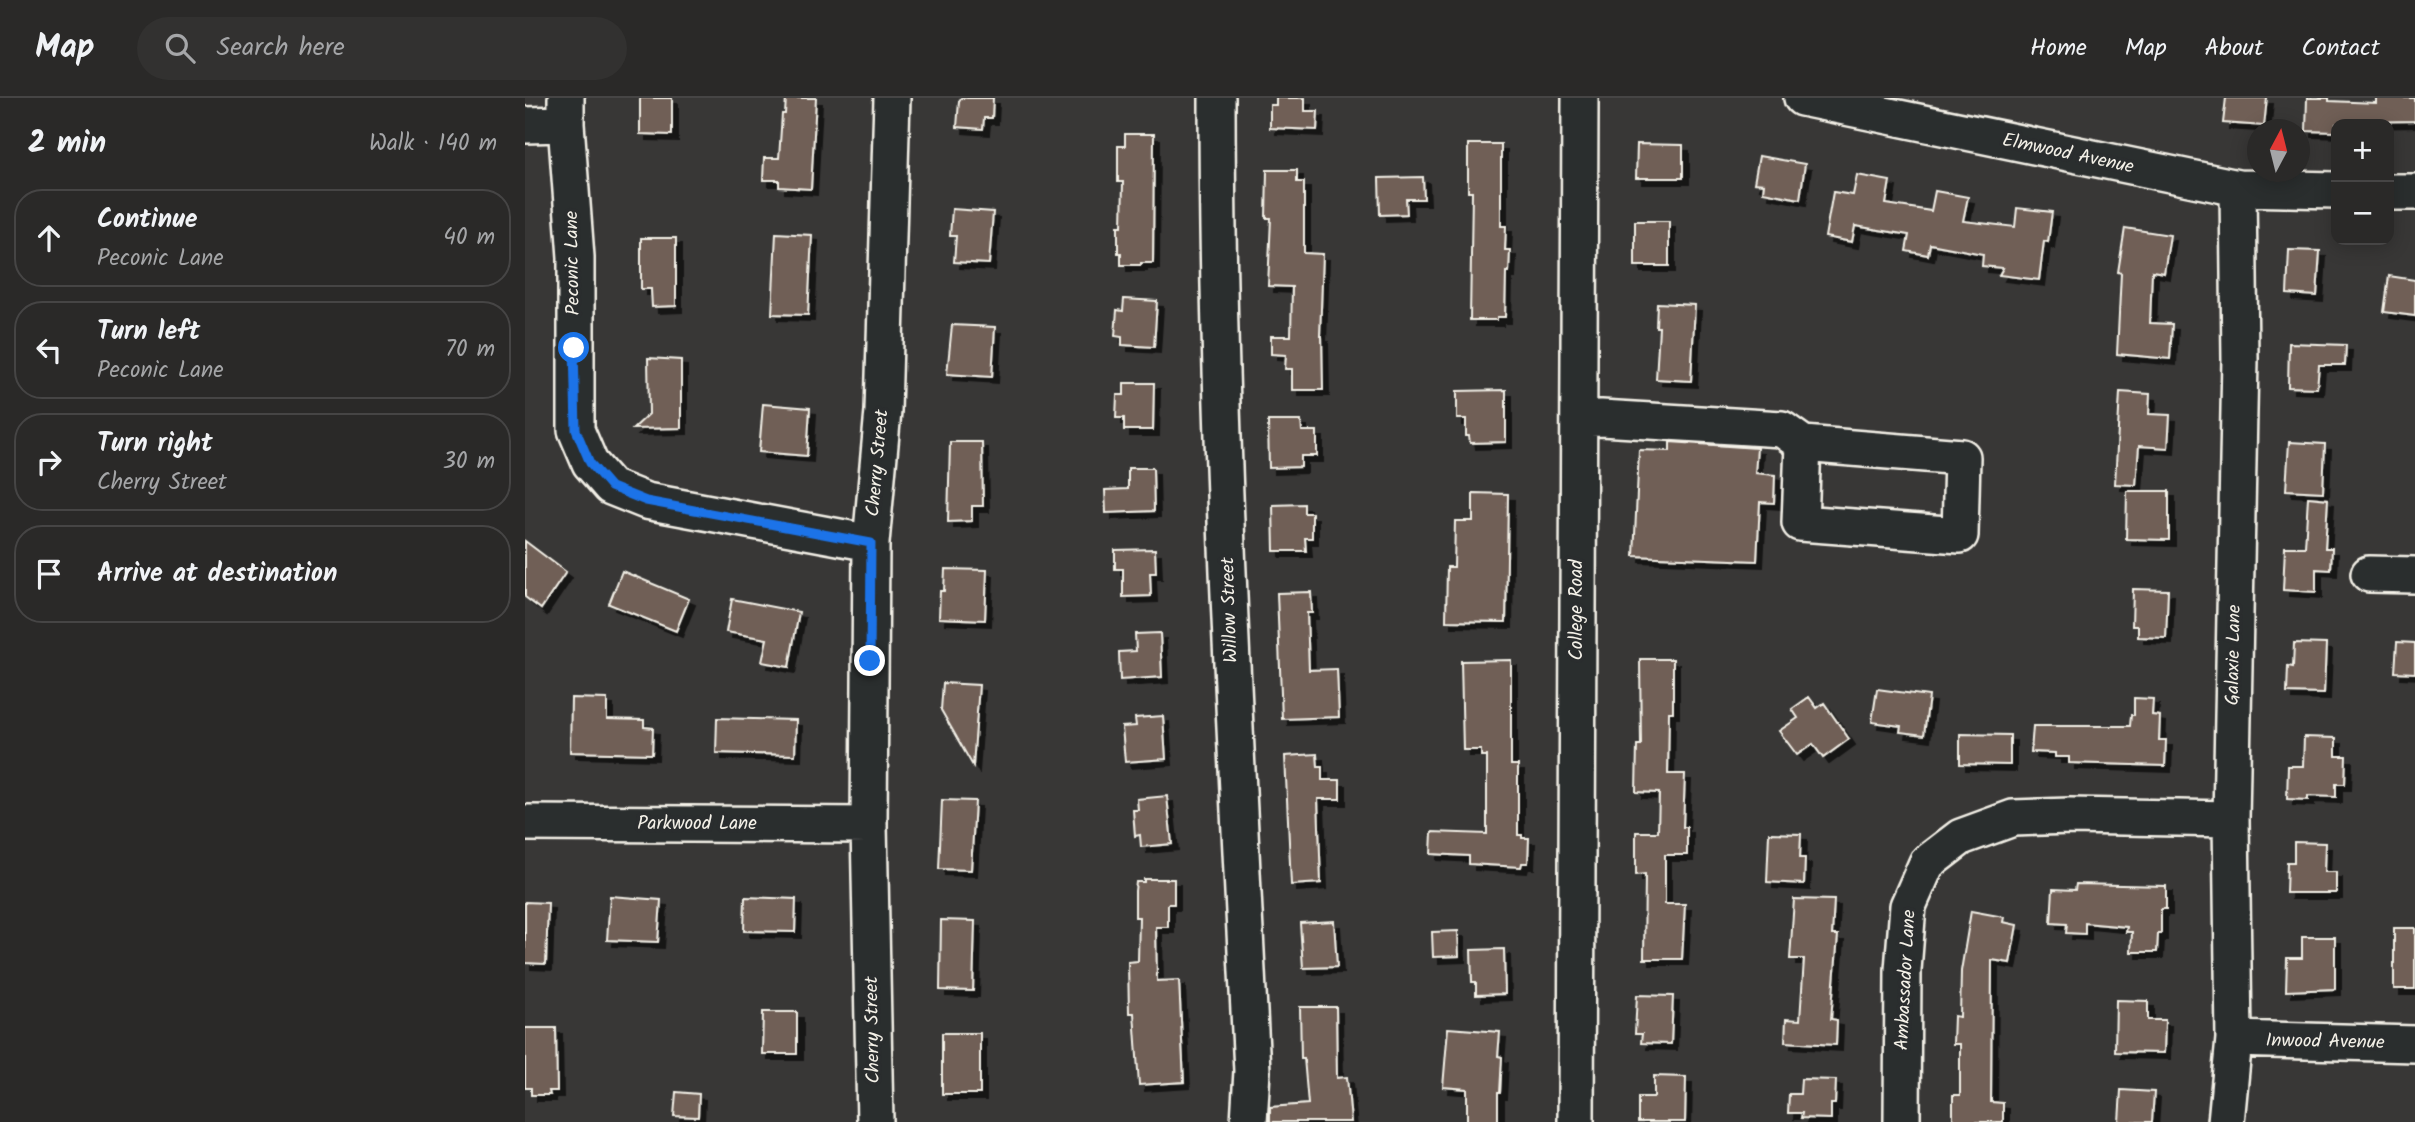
<!DOCTYPE html>
<html lang="en">
<head>
<meta charset="utf-8">
<style>
  :root { --surface:#2a2928; --page:#323130; --text:#f1f3f6; --muted:#a5a6a8; --line:#464545 }
  body { margin:0; font-family:Kalam,sans-serif; background:var(--page); color:var(--text) }
  .controls { position:absolute; right:21px; top:21px; display:grid; overflow:hidden; border-radius:14px; box-shadow:0 4px 18px #0003 }
  .controls button { width:63px; height:63px; display:grid; place-items:center; padding:0; border:0; border-bottom:2px solid var(--line); background:var(--surface); color:var(--text); font:35px sans-serif }
  .compass { position:absolute; left:1722px; top:21px; width:63px; height:63px; border-radius:50%; background:var(--surface); box-shadow:0 4px 18px #0003; rotate:7deg }
  .stop { position:absolute; width:21px; height:21px; margin:-16px; border:5px solid #1a73e8; border-radius:50%; background:#fff }
  .stop.end { background:#1a73e8; border-color:#fff; box-shadow:0 2px 7px #0008 }
  .list { margin:0; padding:0; list-style:none }
  h2 { display:flex; justify-content:space-between; align-items:center; height:91px; margin:0; padding:0 28px; font-size:30px }
  h2 small { font-size:23px; font-weight:400; color:var(--muted) }
  .list li { display:grid; grid-template-columns:46px 1fr auto; gap:21px; align-items:center; box-sizing:border-box; height:98px; margin:0 14px 14px; padding:0 14px; border:2px solid var(--line); border-radius:28px }
  .list b { display:block; font-size:26px; white-space:nowrap }
  .list p { margin:0; font-size:23px; white-space:nowrap; color:var(--muted) }
  .list em { font-size:23px; font-style:normal; color:var(--muted) }
  .icon { flex:none; width:38px; height:38px; fill:none; stroke:currentColor; stroke-width:2; stroke-linecap:round; stroke-linejoin:round }
  .map { position:relative; flex:none; width:1890px; height:1024px; overflow:hidden }
  header { display:flex; align-items:center; gap:42px; box-sizing:border-box; height:98px; padding:0 35px; background:var(--surface); border-bottom:2px solid var(--line) }
  header strong { font-size:33px }
  nav { display:flex; gap:38px; margin-inline-start:auto; font-size:24px }
  .search { width:490px; height:63px; background:var(--page); display:flex; align-items:center; gap:18px; box-sizing:border-box; padding:0 24px; border-radius:38px; color:var(--muted); font-size:26px }
  main { display:flex }
  aside { flex:1; background:var(--surface) }
  .map>svg:first-child { display:block }
  .building { fill:#6f5e57; stroke:#f4f1e8; stroke-width:2; filter:url(#shadow) }
  .lines { fill:none; stroke-linecap:round; stroke-linejoin:round }
  .minor-casing { stroke:#f4f1e8; stroke-width:40 }
  .minor { stroke:#2a2d2e; stroke-width:35 }
  .route { stroke:#1a73e8; stroke-width:9 }
  .labels { text-anchor:middle; dominant-baseline:central; stroke-width:7; stroke-linejoin:round; paint-order:stroke }
  .street-label { font-size:19px; fill:#f4f1e8; stroke:#2a2d2e }
</style>
</head>
<body>
<header>
<strong>Map</strong>
<div class="search"><svg class="icon" aria-label="search" viewBox="0 0 24 24"><circle cx="10" cy="10" r="6"/><path d="M15 15l6 6"/></svg>Search here</div>
<nav><a>Home</a><a>Map</a><a>About</a><a>Contact</a></nav>
</header>
<main>
<aside>
<h2>2 min<small>Walk · 140 m</small></h2>
<ul class="list">
<li><svg class="icon" aria-label="ahead" viewBox="0 0 24 24"><path d="M12 20V5M6 11l6-6 6 6"/></svg><div><b>Continue</b><p>Peconic Lane</p></div><em>40 m</em></li>
<li><svg class="icon" aria-label="left" viewBox="0 0 24 24"><path d="M17 20v-9H6M10 6l-5 5 5 5"/></svg><div><b>Turn left</b><p>Peconic Lane</p></div><em>70 m</em></li>
<li><svg class="icon" aria-label="right" viewBox="0 0 24 24"><path d="M7 20v-9h11M14 6l5 5-5 5"/></svg><div><b>Turn right</b><p>Cherry Street</p></div><em>30 m</em></li>
<li><svg class="icon" aria-label="arrive" viewBox="0 0 24 24"><path d="M6 21V4h12l-3 4 3 4H6"/></svg><div><b>Arrive at destination</b></div></li>
</ul>
</aside>
<div class="map">
<svg width="1890" height="1024" viewBox="0 0 1890 1024">
  <defs>
    <filter id="shadow"><feDropShadow dx="6" dy="6" stdDeviation="0" flood-color="#0009"/></filter>
  </defs>
  <rect width="100%" height="100%" fill="#383736"/>
  <filter id="ink" filterUnits="userSpaceOnUse"><feTurbulence type="fractalNoise" baseFrequency=".0143" numOctaves="2"/><feDisplacementMap in="SourceGraphic" scale="14" xChannelSelector="R" yChannelSelector="G"/><feConvolveMatrix kernelMatrix="1 2 1 2 8 2 1 2 1" color-interpolation-filters="sRGB"/></filter>
  <g filter="url(#ink)">
    <path class="building" d="M115,0H147V37L115,36Z
      M261,0H291L286,91L254,89V82H238L239,60H254L257,16H260Z
      M436,0H468L467,20H459L458,31L432,29L434,3Z
      M751,0H780V13H793L792,32L745,30V7H751Z
      M1701,0H1742L1739,28L1698,25Z
      M1782,0H1804V3L1851,5V0H1890V23L1825,24V26H1811V34L1781,33Z
      M600,36H629L628,165H616V167H596V155H593V128H597L598,84H593V48H600Z
      M943,46H976V128H981L980,152H985L984,174H981L980,219H972V222H945L947,94H943Z
      M1112,46L1158,47V80H1111Z
      M1234,58L1280,66L1275,101L1238,94L1239,86L1229,85Z
      M742,72H772V84H779V155L798,156L795,238H797L798,292H767V271H760L761,257L746,256V238H766L767,189L743,188L746,120H741Z
      M1332,77L1365,83L1361,106L1406,113L1410,93L1443,99L1438,123L1490,129L1492,110L1527,114L1523,144L1519,143L1514,182L1474,177L1478,170L1457,168L1458,156L1405,146L1403,157L1381,153L1384,137L1330,128L1327,144L1300,139L1308,94L1328,97Z
      M898,79L899,101H881L882,116L855,117L854,80Z
      M427,111L468,114L464,166L429,164L431,138H425Z
      M1110,123H1144V168H1110Z
      M1600,130L1645,137L1639,175L1627,173L1625,225L1647,226L1645,261L1592,256L1596,175L1593,174Z
      M251,135L287,137L283,217L247,216Z
      M116,140H151V208L127,209L126,191H116Z
      M1764,152L1795,153L1792,198L1762,196Z
      M1864,178L1890,182V218L1859,214Z
      M599,201L632,203L629,249L597,247V239L590,238L592,212L598,213Z
      M1132,205L1170,207L1166,283L1131,281L1134,229H1131Z
      M427,227L470,229L467,279L422,276Z
      M1764,245L1821,247L1820,267H1794L1792,290L1763,289Z
      M123,260L156,262V330L108,331L124,316Z
      M599,285H629L628,332H599V320H591L592,297H599Z
      M981,292V344L945,345L944,338H941V321H932V293Z
      M1595,294L1625,296L1624,316L1645,317L1643,350L1614,348L1611,387L1590,386Z
      M238,306L285,310L282,358L234,354Z
      M743,323H776L777,333H792V358H776V369L744,370Z
      M425,344H457L458,408H447V423L423,424Z
      M1145,344L1232,350L1230,375L1250,377L1249,405L1235,404L1232,463L1109,458L1114,352L1145,353Z
      M1764,344L1800,346L1798,394L1761,392Z
      M603,370H628L629,413L581,415L580,392L603,391Z
      M1602,393H1644V442L1601,441Z
      M948,395L983,396L981,524L921,523L922,469H929L930,423H948Z
      M1783,399L1803,401L1800,450H1807L1806,472L1791,471V494L1758,492L1760,449H1780Z
      M779,406V415H787V440H780L781,453H749L748,407Z
      M0,443L41,474L16,511L0,499Z
      M630,451L631,475H625L626,498L598,499V471H590V452Z
      M420,471L462,472L460,522L414,520L415,493H419Z
      M97,473L164,501L151,533L84,506Z
      M1608,491L1643,492L1641,540L1613,539V528H1607Z
      M786,494L787,515H782L784,572L812,571L814,619L757,621L752,495Z
      M207,501L274,514L264,569L237,564L242,541L201,534Z
      M635,535L637,579L595,582L594,554L611,553L610,536Z
      M1872,544L1890,545V575L1870,574Z
      M1769,545L1801,546L1799,596L1762,595L1763,568L1768,569Z
      M1115,561H1148V614H1144L1143,676H1160L1158,729H1162V757H1140V806H1160L1157,861H1119L1120,776L1111,777V734H1133L1134,695L1111,694L1112,647H1116Z
      M986,562V667H993V737H997V740H1004L1003,765H997L996,769L944,766V758L906,756L907,734L962,736V658H956V652H938L936,563Z
      M418,585L454,587L448,668L416,612Z
      M1352,591L1404,598L1399,637L1375,634L1376,628L1347,624Z
      M1284,599L1292,610L1299,605L1324,641L1298,660L1288,646L1272,657L1254,633L1273,620L1267,611Z
      M46,600L82,601V621L119,622V629L128,630L127,656L45,654Z
      M1609,600L1628,601L1627,617L1635,618L1634,642H1641L1640,668L1544,665V659H1530V655L1506,654L1508,628H1605L1606,617H1609Z
      M638,618L641,661L600,664L597,629L611,628L610,620Z
      M192,620L271,622L270,657L191,655Z
      M1435,636L1485,637V667L1435,666Z
      M1779,639L1811,640V658H1821L1820,686H1811V699L1783,698V702L1762,701L1763,668H1778Z
      M792,656L793,669H797V682H815V701H793L796,785L766,787L760,658Z
      M642,698L647,746L616,749L615,737L610,738L608,712H613L612,701Z
      M417,702L450,703L446,772L414,771Z
      M1244,735L1276,736L1275,760H1280L1279,786L1242,784Z
      M1769,744L1800,745L1799,774H1811V795H1761L1762,764H1769Z
      M619,781H649V806H643V829H631L632,883L654,882L659,984L614,987L609,915H604L603,864L613,863L614,819H610V793L611,784H619Z
      M1551,786L1641,788V811H1636V836H1633L1632,854H1606L1607,834H1601L1602,829L1560,825V836L1541,835L1542,826L1526,825L1528,791L1550,792Z
      M85,798L136,802L133,844L82,842Z
      M220,799L271,801L270,834L219,833Z
      M1269,801L1309,802L1307,837H1313L1306,921L1312,922L1311,947L1260,944L1261,921L1275,922L1279,861H1265Z
      M0,804L23,805L21,866L0,865Z
      M1446,813L1479,819L1478,824L1492,827L1485,865L1467,862L1466,1004L1478,1005V1024H1428V997H1435V946H1428L1429,918L1435,919L1436,873Z
      M416,822L450,823L448,893L415,892Z
      M809,823L812,869L778,870L775,825Z
      M1869,830H1890V891H1869Z
      M933,833L934,858L908,859L907,834Z
      M1777,839H1810V891L1761,893L1762,860H1777Z
      M979,851L980,896L951,897V884H947L946,852Z
      M1112,897L1148,898L1146,946L1116,945L1117,936H1110Z
      M1591,902L1623,903V922H1640L1639,955L1590,954Z
      M775,909H811L812,980L822,979L826,1024H745V1009L783,1006L779,960H776Z
      M238,914H272V956H237Z
      M0,930H31L32,993H24L25,997H6V990H0Z
      M923,930L975,934L973,958L977,959L975,995H973V1024H942V991L918,989Z
      M417,935H455V996H417Z
      M1129,978L1161,979L1160,1024H1113V999H1129Z
      M1276,981L1311,982L1310,1006H1306V1021L1276,1020L1277,1015H1263L1264,996H1275Z
      M1596,992L1629,994L1627,1024H1594Z
      M151,994L174,996L173,1019L149,1018Z"/>
    <g class="lines">
      <defs>
        <path id="minor" d="M41,0V26L51,159V332L65,365L86,389L121,403L346,445
          M692,0C692,324 711,649 727,973L724,1024
          M1277,0L1713,90L1811,92
          M0,27L41,26
          M1864,94H1890
          M1054,321L1076,320L1257,331L1278,346L1275,425L1435,437L1437,359L1278,346
          M1844,476L1890,477
          M0,725L344,727
          M1709,941L1890,946
          M350,1024L344,727L346,445L358,313L367,0
          M1051,1024L1055,0
          M1377,1024L1378,872L1383,808L1402,765L1436,739L1488,720L1545,718L1706,721
          M1701,1024L1709,941L1706,721L1715,261L1713,90"/>
      </defs>
      <use href="#minor" class="minor-casing"/>
      <use href="#minor" class="minor"/>
    </g>
  </g>
  <g class="lines" filter="url(#ink)">
    <path class="route" d="M49,250L51,332L65,365L86,389L121,403L346,445L345,563"/>
  </g>
  <g class="labels">
    <g class="street-label">
      <text transform="translate(1543 56) rotate(12)">Elmwood Avenue</text>
      <text transform="translate(48 165) rotate(-91)">Peconic Lane</text>
      <text transform="translate(353 365) rotate(-85)">Cherry Street</text>
      <text transform="translate(705 512) rotate(-92)">Willow Street</text>
      <text transform="translate(1052 512) rotate(-90)">College Road</text>
      <text transform="translate(1709 557) rotate(-89)">Galaxie Lane</text>
      <text x="172" y="726">Parkwood Lane</text>
      <text transform="translate(1381 882) rotate(-87)">Ambassador Lane</text>
      <text transform="translate(348 932) rotate(-91)">Cherry Street</text>
      <text transform="translate(1800 944) rotate(1)">Inwood Avenue</text>
    </g>
  </g>
</svg>
<div class="controls">
<button>+</button>
<button>−</button>
</div>
<svg class="compass" viewBox="-18 -18 36 36"><path d="M0-13l5 13h-10z" fill="#e53935"/><path d="M0 13l5-13h-10z" fill="#a5a6a8"/></svg>
<div class="stop" style="left:49px;top:250px"></div>
<div class="stop end" style="left:345px;top:563px"></div>
</div>
</main>
</body>
</html>
